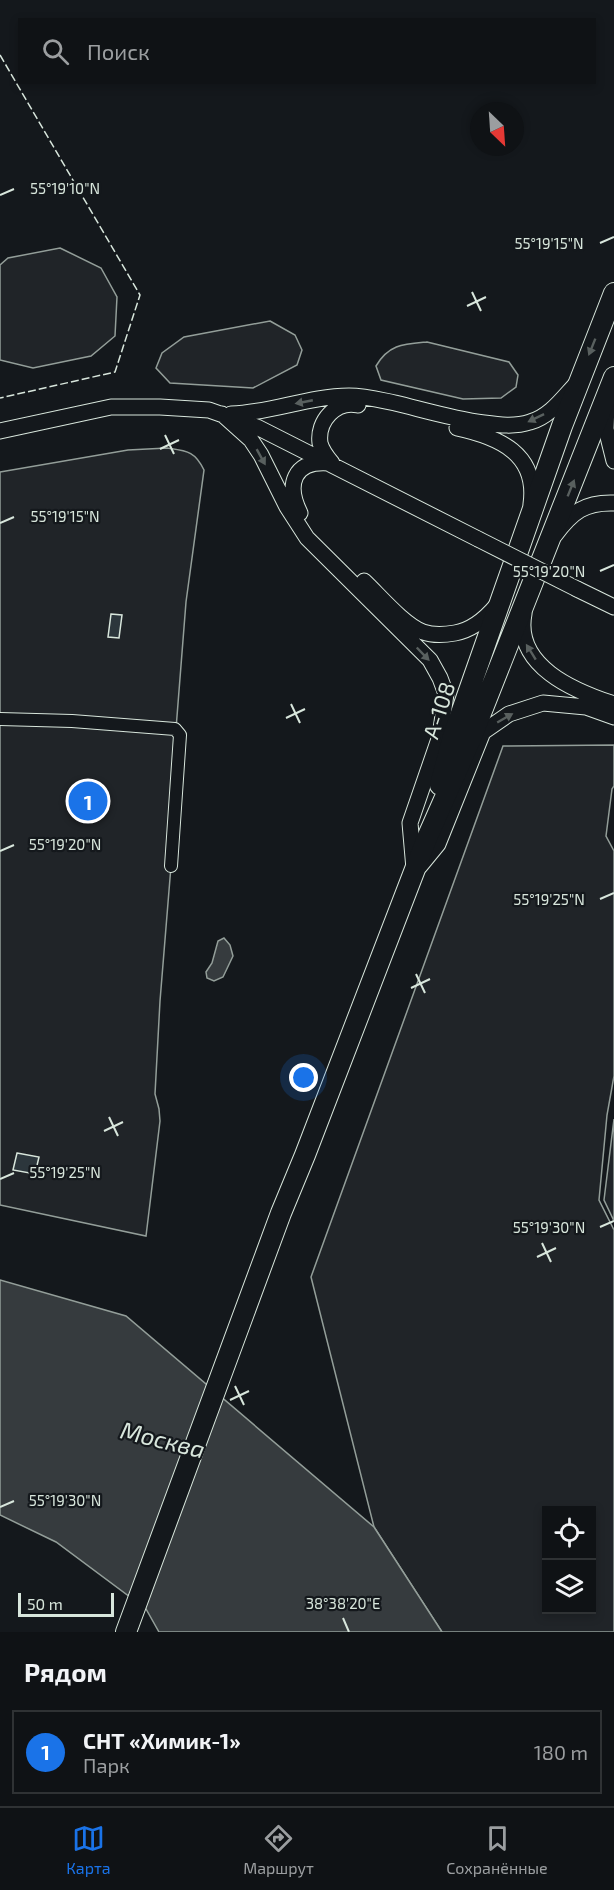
<!DOCTYPE html>
<html lang="ru">
<head>
<meta charset="utf-8">
<style>
  :root { --surface:#0f1215; --page:#181b1e; --text:#f1f3f6; --muted:#9b9ea0; --line:#2f3234; --accent:#1a73e8 }
  body { margin:0; font-family:"Exo 2",sans-serif; background:var(--page); color:var(--text) }
  .controls { position:absolute; right:18px; bottom:18px; display:grid; overflow:hidden; border-radius:0px; box-shadow:0 3px 9px #0003 }
  .controls button { width:54px; height:54px; display:grid; place-items:center; padding:0; border:0; border-bottom:2px solid var(--line); background:var(--surface); color:var(--text); font:30px sans-serif }
  .compass { position:absolute; left:470px; top:102px; width:54px; height:54px; border-radius:50%; background:var(--surface); box-shadow:0 3px 9px #0003; rotate:155deg }
  .scale { position:absolute; left:18px; bottom:15px; width:96px; box-sizing:border-box; padding-left:6px; border:3px solid #d8e6dc; border-top:0; font-size:16px; line-height:21px; white-space:nowrap; color:#d8e6dc; -webkit-text-stroke:4px #14181c; paint-order:stroke }
  .you { position:absolute; left:304px; top:1078px; width:21px; height:21px; margin:-15px; border:4px solid #fff; border-radius:50%; background:#1a73e8; box-shadow:0 0 0 9px #1a73e833 }
  .badge { display:grid; place-items:center; width:39px; height:39px; border-radius:50%; background:var(--accent); color:#fff; font-size:20px; font-weight:700 }
  .pin { position:absolute; translate:-50% -50%; border:3px solid #fff; box-shadow:0 2px 6px #0006 }
  .list { margin:0; padding:0; list-style:none }
  h2 { display:flex; justify-content:space-between; align-items:center; height:78px; margin:0; padding:0 24px; font-size:26px }
  h2 small { font-size:20px; font-weight:400; color:var(--muted) }
  .list li { display:grid; grid-template-columns:39px 1fr auto; gap:18px; align-items:center; box-sizing:border-box; height:84px; margin:0 12px 12px; padding:0 12px; border:2px solid var(--line); border-radius:0px }
  .list b { display:block; font-size:22px; white-space:nowrap }
  .list p { margin:0; font-size:20px; white-space:nowrap; color:var(--muted) }
  .list em { font-size:20px; font-style:normal; color:var(--muted) }
  .icon { flex:none; width:33px; height:33px; fill:none; stroke:currentColor; stroke-width:2; stroke-linecap:round; stroke-linejoin:round }
  .map { position:relative; flex:none; width:614px; height:1632px; overflow:hidden }
  .search { position:absolute; background:var(--surface); box-shadow:0 3px 9px #0003; left:18px; right:18px; top:18px; height:66px; display:flex; align-items:center; gap:15px; box-sizing:border-box; padding:0 21px; border-radius:0px; color:var(--muted); font-size:22px }
  .sheet { height:174px; background:var(--surface) }
  nav { display:flex; justify-content:space-around; align-items:center; box-sizing:border-box; height:84px; border-top:2px solid var(--line); background:var(--surface); font-size:16px; color:var(--muted) }
  nav a { display:grid; justify-items:center; gap:3px }
  nav .on { color:var(--accent) }
  .map>svg:first-child { display:block }
  .green { fill:#202428; stroke:#939e99; stroke-width:1.5; fill-rule:evenodd }
  .water { fill:#363b3e; stroke:#939e99; stroke-width:1.5 }
  .building { fill:#2c363c; stroke:#d8e6dc; stroke-width:1.5 }
  .lines { fill:none; stroke-linecap:round; stroke-linejoin:round }
  .minor-casing { stroke:#d8e6dc; stroke-width:14 }
  .tertiary-casing { stroke:#d8e6dc; stroke-width:17 }
  .trunk-casing { stroke:#d8e6dc; stroke-width:22 }
  .minor { stroke:#14181c; stroke-width:12 }
  .tertiary { stroke:#14181c; stroke-width:15 }
  .trunk { stroke:#14181c; stroke-width:20 }
  .tertiary-bridge-casing { stroke:#d8e6dc; stroke-width:17; stroke-linecap:butt }
  .tertiary-bridge { stroke:#14181c; stroke-width:15 }
  .fence { stroke:#d8e6dc; stroke-width:1.5; stroke-dasharray:8 3; stroke-linecap:butt }
  .oneway { fill:#59605f }
  .ticks { fill:none; stroke:#d8e6dc; stroke-width:2 }
  .labels { text-anchor:middle; dominant-baseline:central; stroke-width:4.5; stroke-linejoin:round; paint-order:stroke }
  .street-label { font-size:22px; fill:#d8e6dc; stroke:#14181c }
  .water-label { font-size:24px; font-style:italic; fill:#d8e6dc; stroke:#14181c }
  .ticks-label { font-size:15px; text-anchor:middle; fill:#d8e6dc; stroke:#14181c; stroke-width:4.5; stroke-linejoin:round; paint-order:stroke }
</style>
</head>
<body>
<div class="map">
<svg width="614" height="1632" viewBox="0 0 614 1632">
  <rect width="100%" height="100%" fill="#14181c"/>
  <path class="green" d="M60,248L101,268L117,297L115,336L91,356L33,368L0,360V265L8,258Z
    M270,321L295,335L302,350L297,365L253,388L170,383L156,368L162,353L184,337Z
    M427,342L509,362L518,375L516,387L501,398L463,399L381,380L376,366C389,344 404,344 427,342Z
    M167,448C187,451 195,451 204,470L186,602L176,729L171,866L160,1001L155,1094L159,1109L160,1121L146,1236L0,1205V472L128,450Z
    M614,745V786L612,789L606,836L614,851V1076L607,1115L599,1200L614,1230V1632H442L374,1527L311,1277L503,746ZM546,1510H592V1610H546Z
    M614,1119V1221L604,1200Z"/>
  <path class="water" d="M224,938L230,945L233,956L223,977L214,981L207,978L206,972L212,963L218,941Z
    M0,1280L126,1316L374,1527L442,1632H159L146,1609L56,1542L0,1515Z"/>
  <path class="building" d="M111,614L122,615L119,638L108,637Z
    M17,1153L39,1157L35,1174L13,1170Z"/>
  <g class="lines">
    <defs>
      <path id="minor" d="M0,719L72,721L175,729L180,735L171,866"/>
      <path id="tertiary" d="M607,405L606,429L614,461
        M222,414L251,440L261,455L287,507L307,538L430,660L440,678L446,694L440,736L410,823L414,869
        M231,414C271,413 309,396 349,396C365,396 380,400 395,403C424,410 454,419 484,423C499,425 515,427 530,422C549,417 562,399 575,385
        M457,428C499,437 538,454 531,504
        M0,431L111,407H160L209,410L257,427L478,539
        M332,463C327,457 322,451 320,443C317,421 336,400 358,405
        M300,513C286,485 293,460 329,463
        M555,535C572,512 585,502 614,503
        M364,581C379,595 404,625 423,632C434,636 444,635 455,633C472,630 485,619 496,606
        M577,589L614,607
        M524,614C514,666 574,691 614,704
        M420,866L438,844L483,732L509,714L543,703L586,707L614,717"/>
      <path id="trunk" d="M440,785L453,736L562,426L614,293
        M126,1632L281,1213L305,1155L427,838L470,741L614,377"/>
    </defs>
    <use href="#minor" class="minor-casing"/>
    <use href="#tertiary" class="tertiary-casing"/>
    <use href="#trunk" class="trunk-casing"/>
    <use href="#minor" class="minor"/>
    <use href="#tertiary" class="tertiary"/>
    <use href="#trunk" class="trunk"/>
    <defs>
      <path id="tertiary-bridge" d="M478,539L577,589"/>
    </defs>
    <use href="#tertiary-bridge" class="tertiary-bridge-casing"/>
    <use href="#tertiary-bridge" class="tertiary-bridge"/>
    <path class="fence" d="M0,55L140,295L115,372L0,398"/>
  </g>
  <defs><path id="oneway-solid" d="M-6-.8H1V-3.2L6.5 0L1 3.2V.8H-6Z" transform="scale(1.5)"/></defs>
  <g class="oneway">
    <use href="#oneway-solid" transform="translate(592 347) rotate(112)"/>
    <use href="#oneway-solid" transform="translate(304 402) rotate(169)"/>
    <use href="#oneway-solid" transform="translate(536 418) rotate(154)"/>
    <use href="#oneway-solid" transform="translate(261 457) rotate(61)"/>
    <use href="#oneway-solid" transform="translate(571 488) rotate(-68)"/>
    <use href="#oneway-solid" transform="translate(531 652) rotate(-122)"/>
    <use href="#oneway-solid" transform="translate(423 654) rotate(46)"/>
    <use href="#oneway-solid" transform="translate(505 718) rotate(-30)"/>
  </g>
  <path class="ticks" d="M0,195L14,189M600,243L614,237M472,292L481,311M467,306L486,297M165,435L174,454M160,449L179,440M0,523L14,517M600,571L614,565M291,704L300,723M286,718L305,709M0,851L14,845M600,899L614,893M416,974L425,993M411,988L430,979M109,1117L118,1136M104,1131L123,1122M0,1179L14,1173M600,1227L614,1221M542,1243L551,1262M537,1257L556,1248M235,1386L244,1405M230,1400L249,1391M0,1507L14,1501M343,1618L349,1632"/>
  <g class="labels">
    <g class="street-label">
      <text transform="translate(438 710) rotate(-72)">А-108</text>
    </g>
    <g class="water-label">
      <text transform="translate(163 1439) rotate(14)">Москва</text>
    </g>
  </g>
  <g class="ticks-label">
    <text x="65" y="194">55°19'10"N</text>
    <text x="549" y="249">55°19'15"N</text>
    <text x="65" y="522">55°19'15"N</text>
    <text x="549" y="577">55°19'20"N</text>
    <text x="65" y="850">55°19'20"N</text>
    <text x="549" y="905">55°19'25"N</text>
    <text x="65" y="1178">55°19'25"N</text>
    <text x="549" y="1233">55°19'30"N</text>
    <text x="65" y="1506">55°19'30"N</text>
    <text x="343" y="1609">38°38'20"E</text>
  </g>
</svg>
<div class="controls">
<button><svg class="icon" aria-label="locate" viewBox="0 0 24 24"><circle cx="12" cy="12" r="6"/><path d="M12 2v4M12 18v4M2 12h4M18 12h4"/></svg></button>
<button><svg class="icon" aria-label="layers" viewBox="0 0 24 24"><path d="M12 4l9 5-9 5-9-5zM3 14l9 5 9-5"/></svg></button>
</div>
<svg class="compass" viewBox="-18 -18 36 36"><path d="M0-13l5 13h-10z" fill="#e53935"/><path d="M0 13l5-13h-10z" fill="#9b9ea0"/></svg>
<div class="scale">50 m</div>
<div class="you"></div>
<div class="pin badge" style="left:88px;top:801px">1</div>
<div class="search"><svg class="icon" aria-label="search" viewBox="0 0 24 24"><circle cx="10" cy="10" r="6"/><path d="M15 15l6 6"/></svg>Поиск</div>
</div>
<section class="sheet">
<h2>Рядом<small></small></h2>
<ul class="list">
<li><span class="badge">1</span><div><b>СНТ «Химик-1»</b><p>Парк</p></div><em>180 m</em></li>
</ul>
</section>
<nav>
<a class="on"><svg class="icon" aria-label="map" viewBox="0 0 24 24"><path d="M3 6l6-2 6 2 6-2v14l-6 2-6-2-6 2zM9 4v14M15 6v14"/></svg>Карта</a>
<a><svg class="icon" aria-label="directions" viewBox="0 0 24 24"><path d="M12 3l9 9-9 9-9-9zM9 14v-3h6M13 9l2 2-2 2"/></svg>Маршрут</a>
<a><svg class="icon" aria-label="saved" viewBox="0 0 24 24"><path d="M7 4h10v16l-5-4-5 4z"/></svg>Сохранённые</a>
</nav>
</body>
</html>
